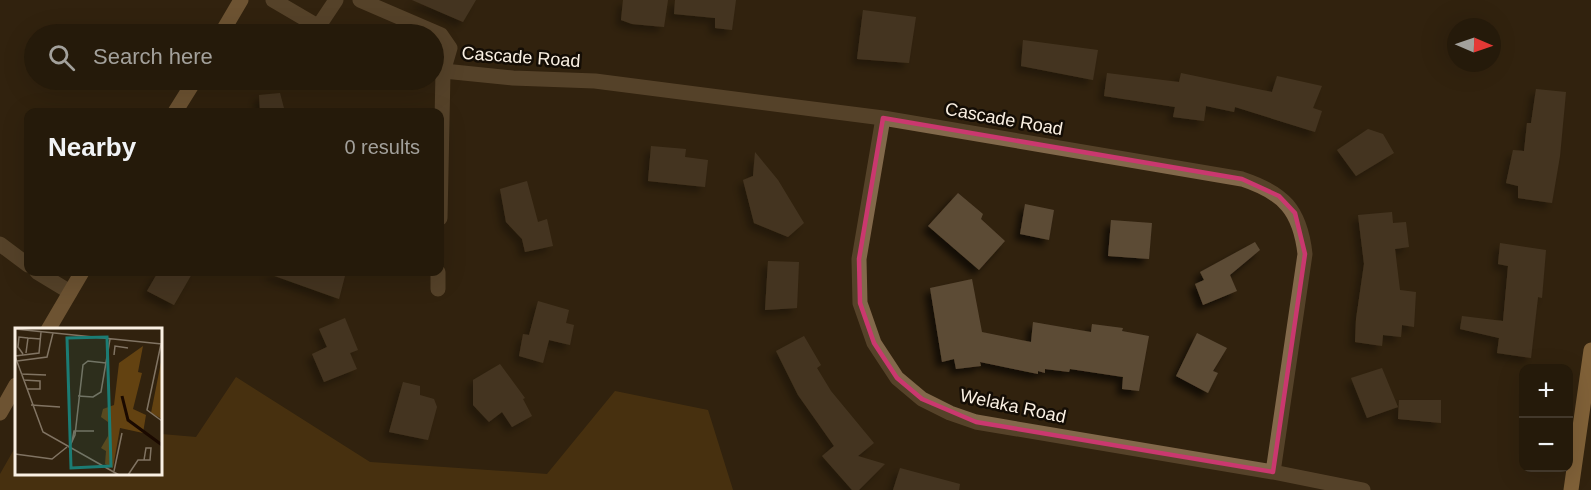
<!DOCTYPE html>
<html lang="en">
<head>
<meta charset="utf-8">
<style>
  :root { --surface:#251a0a; --page:#312718; --text:#f1f3f6; --muted:#a3a19c; --line:#42382b }
  body { margin:0; font-family:Helvetica,sans-serif; background:var(--page); color:var(--text) }
  .controls { position:absolute; right:18px; bottom:18px; display:grid; overflow:hidden; border-radius:12px; box-shadow:0 6px 24px #0002 }
  .controls button { width:54px; height:54px; display:grid; place-items:center; padding:0; border:0; border-bottom:2px solid var(--line); background:var(--surface); color:var(--text); font:30px sans-serif }
  .compass { position:absolute; left:1447px; top:18px; width:54px; height:54px; border-radius:50%; background:var(--surface); box-shadow:0 6px 24px #0002; rotate:92deg }
  .list { margin:0; padding:0; list-style:none }
  h2 { display:flex; justify-content:space-between; align-items:center; height:78px; margin:0; padding:0 24px; font-size:26px }
  h2 small { font-size:20px; font-weight:400; color:var(--muted) }
  .icon { flex:none; width:33px; height:33px; fill:none; stroke:currentColor; stroke-width:2; stroke-linecap:round; stroke-linejoin:round }
  .map { position:relative; flex:none; width:1591px; height:490px; overflow:hidden }
  .search { position:absolute; background:var(--surface); box-shadow:0 6px 24px #0002; left:24px; top:24px; width:420px; height:66px; display:flex; align-items:center; gap:15px; box-sizing:border-box; padding:0 21px; border-radius:33px; color:var(--muted); font-size:22px }
  .panel { position:absolute; background:var(--surface); box-shadow:0 6px 24px #0002; left:24px; top:108px; width:420px; height:168px; border-radius:12px }
  .map>svg:first-child { display:block }
  .green { fill:#634211 }
  .building { fill:#5c4b36; filter:url(#shadow) }
  .lines { fill:none; stroke-linecap:round; stroke-linejoin:round }
  .lane { stroke:#82694b; stroke-width:15 }
  .street { stroke:#82694b; stroke-width:15 }
  .secondary { stroke:#b78f5e; stroke-width:15 }
  .primary { stroke:#e0ad6c; stroke-width:15 }
  .marked { fill:none; stroke:#ca386f; stroke-width:4.5; stroke-linejoin:round }
  .labels { text-anchor:middle; dominant-baseline:central; stroke-width:5; stroke-linejoin:round; paint-order:stroke }
  .street-label { font-size:18px; fill:#faf0e3; stroke:#140d05 }
  .inset-river { fill:none; stroke:#1a0900; stroke-width:3 }
  .inset-road { fill:none; stroke:#817463; stroke-width:1.5 }
  .view { fill:#1b7c74; fill-opacity:0.15; stroke:#1b7c74; stroke-width:3 }
  .inset-edge { fill:none; stroke:#faf0e3; stroke-width:3 }
</style>
</head>
<body>
<div class="map">
<svg width="1591" height="490" viewBox="0 0 1591 490">
  <defs>
    <filter id="shadow"><feDropShadow dx="-5.5" dy="5.5" stdDeviation="3" flood-color="#0009"/></filter>
  </defs>
  <rect width="100%" height="100%" fill="#31220e"/>
  <path class="green" d="M236,377L370,462L547,474L615,391L708,410L733,490H0V474L16,446V474H160L161,434L196,437Z"/>
  <path class="building" d="M412,0H476L463,22Z
    M623,0H668L664,27L632,24L621,20Z
    M675,0H736L732,30L715,28V18L674,14Z
    M863,10L916,17L909,63L857,59Z
    M1023,40L1098,50L1093,80L1021,66Z
    M1107,73L1179,82L1181,73L1272,92L1277,76L1322,86L1313,108L1322,111L1315,132L1235,107L1234,112L1206,106L1204,121L1173,117L1175,107L1104,96Z
    M1536,89L1566,92L1560,156L1552,203L1518,198V186L1506,183L1513,150L1524,151L1527,123H1531Z
    M280,93L285,112H260L259,95Z
    M1368,129L1383,134L1394,153L1356,176L1337,150Z
    M651,146L686,149L685,157L708,160L705,187L648,181Z
    M755,152L778,180L804,223L788,237L754,223L743,180L753,176Z
    M527,181L538,222L547,219L553,246L525,252L522,239L506,222L500,189Z
    M958,193L983,214L981,219L1005,241L979,270L928,226Z
    M1025,204L1054,210L1049,240L1020,234Z
    M1392,212L1393,223L1406,222L1409,247L1395,249L1400,290L1416,292L1414,327L1402,325L1401,337L1383,335L1382,346L1355,342L1356,319L1364,264L1358,215Z
    M1111,220L1152,223L1149,259L1108,256Z
    M1255,242L1260,250L1230,275L1237,291L1203,305L1195,284L1204,280L1200,272Z
    M1500,243L1546,250L1542,298L1538,297L1531,358L1497,353L1499,338L1460,329L1462,316L1503,321L1508,266L1498,264Z
    M768,261L799,262L797,308L765,310Z
    M158,272H193L174,305L147,291Z
    M270,272H346L339,299L269,274Z
    M972,279L982,332L1031,342L1033,322L1091,332L1092,324L1123,328L1122,331L1149,336L1139,391L1122,389L1123,377L1070,369L1069,372L1045,369V373L1038,371V374L980,362L981,366L956,369L954,359L942,362L930,288Z
    M538,301L569,310L566,323L574,325L570,345L549,340L543,363L519,356L523,334L529,335Z
    M345,318L358,350L350,353L357,369L324,382L312,354L327,347L319,329Z
    M1197,333L1227,348L1213,371L1218,373L1208,393L1176,376Z
    M804,336L821,365L817,368L831,391L874,443L858,456L885,464L859,490H852L822,456L834,446L798,395L776,351Z
    M500,364L525,398L523,399L532,416L512,427L502,412L489,422L473,405V380Z
    M1382,368L1398,407L1367,418L1351,378Z
    M403,382L420,386V395L434,399L437,407L428,440L389,432Z
    M1399,400H1441V423L1398,419Z
    M900,468L960,484L959,490H893Z"/>
  <g class="lines">
    <path class="lane" d="M360,0L441,35L450,48L443,72
      M318,27L336,0"/>
    <path class="street" d="M273,0L331,34
      M434,70L513,78L595,81L883,118L1242,179C1284,193 1300,210 1305,254L1273,472
      M883,118L859,259L860,303L874,343L897,378L922,399L950,413L976,422L1273,472L1363,490
      M440,218L443,72
      M0,244L28,265
      M37,272L70,292
      M438,289V272"/>
    <path class="secondary" d="M221,34L241,0
      M175,112L195,80
      M48,330L82,272
      M0,413L16,385"/>
    <path class="primary" d="M1571,490L1591,350"/>
  </g>
  <path d="M0 0H1591V490H0ZM883,118L1242,179L1279,196L1295,213L1305,254L1273,472L976,422L922,399L897,378L874,343L860,303L859,259Z" fill="#31220e" fill-opacity=".55" fill-rule="evenodd"/>
  <path class="marked" d="M883,118L1242,179L1279,196L1295,213L1305,254L1273,472L976,422L922,399L897,378L874,343L860,303L859,259Z"/>
  <g class="labels">
    <g class="street-label">
      <text transform="translate(521 57) rotate(4)">Cascade Road</text>
      <text transform="translate(1004 119) rotate(10)">Cascade Road</text>
      <text transform="translate(1013 406) rotate(12)">Welaka Road</text>
    </g>
  </g>
  <g transform="translate(15 328)">
    <rect width="147" height="147" fill="#31220e"/>
    <path d="M128,18L123,44L127,45L118,81L131,87L128,105L105,100L98,140L90,136L91,123L86,120L93,108V94L86,89L88,81L99,77L104,35ZM147,29V91L136,85Z" fill="#634211"/>
    <path class="inset-river" d="M107,68L113,92L147,117"/>
    <path class="inset-road" d="M0,1L147,16M146,16L132,82L147,93M11,25L13,10L26,11M8,26L3,19L4,9L13,10M99,27L100,18L113,20M0,28L24,25L26,4M0,28L28,104L104,147M2,33L32,29L38,5M6,46L31,47M8,52L25,53V61H12M63,68L78,69L86,64L95,11M16,77L45,79M57,114L59,103H79M54,120L60,107L68,37L73,33L91,35M0,126L37,131L52,119M99,143L107,105M113,147L123,132H135L136,120H131L129,132"/>
    <path class="view" d="M92,9L96,138L56,140L52,10Z"/>
    <rect width="147" height="147" class="inset-edge"/>
  </g>
</svg>
<div class="controls">
<button>+</button>
<button>−</button>
</div>
<svg class="compass" viewBox="-18 -18 36 36"><path d="M0-13l5 13h-10z" fill="#e53935"/><path d="M0 13l5-13h-10z" fill="#a3a19c"/></svg>
<div class="search"><svg class="icon" aria-label="search" viewBox="0 0 24 24"><circle cx="10" cy="10" r="6"/><path d="M15 15l6 6"/></svg>Search here</div>
<section class="panel">
<h2>Nearby<small>0 results</small></h2>
<ul class="list">
</ul>
</section>
</div>
</body>
</html>
